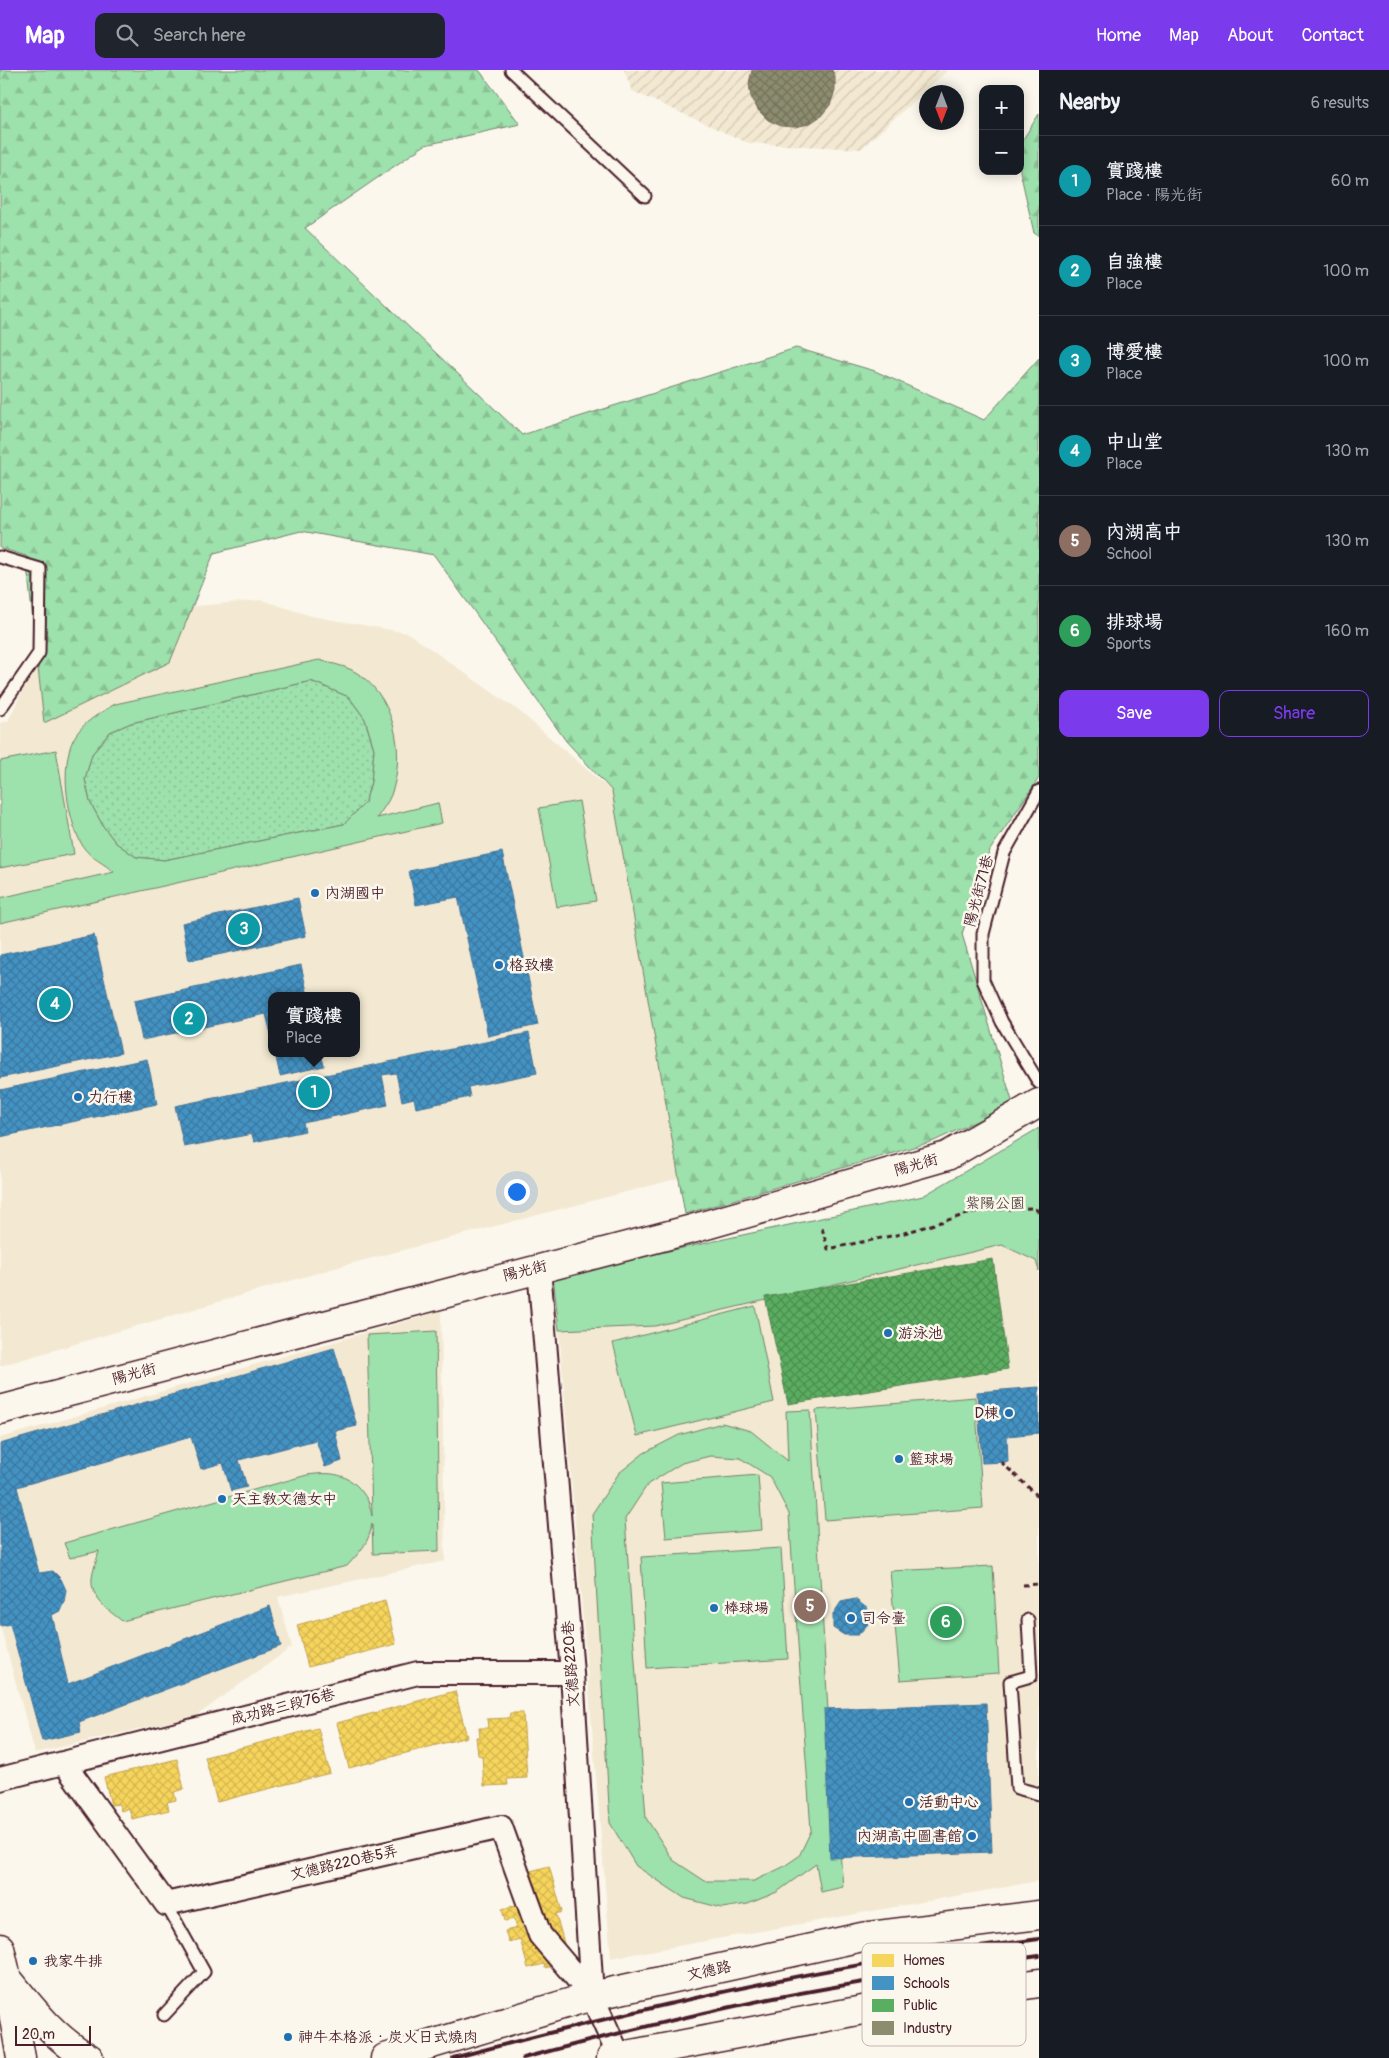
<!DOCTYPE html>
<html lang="en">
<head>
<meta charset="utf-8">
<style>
  :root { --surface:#171b24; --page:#20242c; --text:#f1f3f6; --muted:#9ea1a6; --line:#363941; --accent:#7c3aed }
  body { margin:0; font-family:Pangolin,"LXGW WenKai TC",sans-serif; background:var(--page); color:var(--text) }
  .controls { position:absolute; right:15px; top:15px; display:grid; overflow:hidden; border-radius:10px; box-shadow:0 2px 12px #0003 }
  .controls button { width:45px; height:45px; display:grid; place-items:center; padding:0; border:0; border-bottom:1px solid var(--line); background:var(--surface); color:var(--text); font:25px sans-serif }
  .compass { position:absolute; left:919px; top:15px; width:45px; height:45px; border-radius:50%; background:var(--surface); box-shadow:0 2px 12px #0003; rotate:180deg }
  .scale { position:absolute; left:15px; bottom:12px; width:76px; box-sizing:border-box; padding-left:5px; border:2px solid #4a1f2b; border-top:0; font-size:14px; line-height:18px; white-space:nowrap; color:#4a1f2b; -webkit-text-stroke:4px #fbf7ec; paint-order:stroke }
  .you { position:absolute; left:516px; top:1121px; width:18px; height:18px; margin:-12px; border:4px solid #fff; border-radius:50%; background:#1a73e8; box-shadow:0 0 0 8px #1a73e833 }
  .badge { display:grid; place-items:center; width:32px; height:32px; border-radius:50%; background:var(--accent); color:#fff; font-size:16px; font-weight:700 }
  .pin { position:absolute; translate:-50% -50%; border:2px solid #fff; box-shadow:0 1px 5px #0006 }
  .popup { position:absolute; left:268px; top:922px; width:92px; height:65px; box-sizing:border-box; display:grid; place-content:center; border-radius:10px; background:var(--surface); filter:drop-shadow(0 1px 4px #0005); font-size:16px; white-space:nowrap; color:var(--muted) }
  .popup b { font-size:19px; color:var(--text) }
  .popup::after { content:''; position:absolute; left:50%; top:100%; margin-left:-10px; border:10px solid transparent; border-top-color:var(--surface) }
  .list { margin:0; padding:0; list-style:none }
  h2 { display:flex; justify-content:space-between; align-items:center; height:65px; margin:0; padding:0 20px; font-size:21px }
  h2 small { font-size:16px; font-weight:400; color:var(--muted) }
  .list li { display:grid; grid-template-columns:32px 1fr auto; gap:15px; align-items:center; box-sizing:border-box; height:90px; padding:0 20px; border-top:1px solid var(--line) }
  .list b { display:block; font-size:19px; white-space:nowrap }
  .list p { margin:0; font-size:16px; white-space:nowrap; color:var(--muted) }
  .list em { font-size:16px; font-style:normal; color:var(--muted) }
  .actions { display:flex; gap:10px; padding:15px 20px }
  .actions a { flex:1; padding:11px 0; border:1px solid var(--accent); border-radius:10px; text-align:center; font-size:18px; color:var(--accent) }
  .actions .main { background:var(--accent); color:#fff }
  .icon { flex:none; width:28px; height:28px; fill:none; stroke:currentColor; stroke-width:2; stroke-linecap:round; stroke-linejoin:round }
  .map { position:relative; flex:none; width:1039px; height:1988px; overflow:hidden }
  header { display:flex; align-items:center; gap:30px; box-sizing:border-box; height:70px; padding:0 25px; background:var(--accent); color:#fff }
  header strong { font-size:24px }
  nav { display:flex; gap:28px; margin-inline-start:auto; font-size:18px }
  .search { width:350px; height:45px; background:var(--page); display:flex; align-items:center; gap:12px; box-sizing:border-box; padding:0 18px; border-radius:10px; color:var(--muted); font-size:19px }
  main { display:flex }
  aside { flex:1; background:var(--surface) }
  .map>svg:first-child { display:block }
  .built { fill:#f3e9d2; fill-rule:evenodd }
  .industrial { fill:url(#industrial-furrows) }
  .grass { fill:url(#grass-dots); stroke:#74806c }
  .forest { fill:url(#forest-firs); stroke:#74806c }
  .park { fill:#9de1ac; stroke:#74806c; fill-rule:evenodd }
  .homes { fill:url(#homes-cross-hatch); stroke:#c29e4d }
  .schools { fill:url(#schools-cross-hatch); stroke:#457095 }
  .public { fill:url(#public-cross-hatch); stroke:#558351 }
  .industry { fill:url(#industry-cross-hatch); stroke:#786b5a }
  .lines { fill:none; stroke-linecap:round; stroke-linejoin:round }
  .lane-casing { stroke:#4a1f2b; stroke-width:15 }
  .street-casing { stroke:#4a1f2b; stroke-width:26 }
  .secondary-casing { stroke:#4a1f2b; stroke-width:31 }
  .path { stroke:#4a1f2b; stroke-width:3; stroke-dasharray:5 4; stroke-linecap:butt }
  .lane { stroke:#fbf7ec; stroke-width:11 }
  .street { stroke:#fbf7ec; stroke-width:22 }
  .secondary { stroke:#fbf7ec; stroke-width:28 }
  .rail { stroke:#4a1f2b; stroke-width:4 }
  .poi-dot { fill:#1f6fb2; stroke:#fbf7ec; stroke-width:2 }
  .labels { text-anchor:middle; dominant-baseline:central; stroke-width:5; stroke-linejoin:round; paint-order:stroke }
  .street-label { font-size:15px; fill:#4a1f2b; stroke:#fbf7ec }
  .poi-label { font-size:15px; fill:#4a1f2b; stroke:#fbf7ec; text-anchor:start }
  .park-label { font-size:15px; fill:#5f504b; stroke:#fbf7ec }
  .key { fill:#fbf7ec; stroke:#c6b6b2; stroke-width:1 }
  .key-label { font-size:14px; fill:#4a1f2b }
</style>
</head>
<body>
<header>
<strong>Map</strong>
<div class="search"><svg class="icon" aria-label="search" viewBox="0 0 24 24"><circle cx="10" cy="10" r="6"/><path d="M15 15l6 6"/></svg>Search here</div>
<nav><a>Home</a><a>Map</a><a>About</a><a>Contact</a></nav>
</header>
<main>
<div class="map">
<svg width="1039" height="1988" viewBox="0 0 1039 1988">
  <defs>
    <pattern id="industrial-furrows" width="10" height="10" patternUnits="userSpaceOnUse" patternTransform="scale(1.25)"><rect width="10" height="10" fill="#f3e9d2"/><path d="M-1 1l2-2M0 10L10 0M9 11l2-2" fill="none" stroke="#d2c7b4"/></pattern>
    <pattern id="grass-dots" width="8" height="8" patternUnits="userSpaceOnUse" patternTransform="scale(1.25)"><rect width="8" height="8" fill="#9de1ac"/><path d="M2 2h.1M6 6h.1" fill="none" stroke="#89c194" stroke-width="1.8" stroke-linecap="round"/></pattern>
    <pattern id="forest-firs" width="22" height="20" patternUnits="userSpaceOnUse" patternTransform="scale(1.25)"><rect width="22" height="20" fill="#9de1ac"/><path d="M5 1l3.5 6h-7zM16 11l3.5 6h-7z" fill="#89c194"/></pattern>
    <pattern id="homes-cross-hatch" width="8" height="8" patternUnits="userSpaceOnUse" patternTransform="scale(1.25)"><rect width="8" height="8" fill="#f6d55c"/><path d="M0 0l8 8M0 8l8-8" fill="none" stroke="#d4b650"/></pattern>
    <pattern id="schools-cross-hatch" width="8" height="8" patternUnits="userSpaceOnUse" patternTransform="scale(1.25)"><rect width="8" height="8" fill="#4393c3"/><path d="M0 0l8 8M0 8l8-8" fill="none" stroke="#3a779f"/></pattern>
    <pattern id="public-cross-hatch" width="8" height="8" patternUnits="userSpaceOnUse" patternTransform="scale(1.25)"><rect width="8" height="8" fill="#5aae61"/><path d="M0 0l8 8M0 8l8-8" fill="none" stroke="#4c8d50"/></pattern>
    <pattern id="industry-cross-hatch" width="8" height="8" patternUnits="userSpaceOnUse" patternTransform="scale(1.25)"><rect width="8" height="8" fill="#8c8c6e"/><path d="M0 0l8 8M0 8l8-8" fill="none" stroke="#74725b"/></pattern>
  </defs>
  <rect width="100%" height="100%" fill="#fbf7ec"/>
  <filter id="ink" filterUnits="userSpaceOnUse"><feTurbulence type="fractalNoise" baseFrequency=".02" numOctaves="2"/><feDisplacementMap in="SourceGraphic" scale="10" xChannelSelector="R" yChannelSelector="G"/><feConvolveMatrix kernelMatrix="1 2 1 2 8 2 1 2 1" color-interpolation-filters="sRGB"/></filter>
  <g filter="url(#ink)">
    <path class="built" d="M262,530L311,546L408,563L519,641L612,721L680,1108L338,1197L0,1296V653L8,651L63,534L185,537ZM272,926H356V983H272Z
      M1002,1175L1036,1191L1039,1201V1811L611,1888L559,1260L655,1256Z
      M441,1241L445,1491L278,1527L292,1577L196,1646L35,1683L0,1555V1368Z"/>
    <path class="industrial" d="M624,0H948L861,79L748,73L632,21Z"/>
    <path class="grass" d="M311,611L349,627L365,649L374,679L371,712L365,733L344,754L164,790L136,787L116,773L103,756L90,732L85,709L92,684L110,662L131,653Z"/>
    <path class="forest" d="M0,0H479L520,54L425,75L305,158L522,365L796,278L875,301L984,350L1039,288V708L990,780L962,864L1013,1034L934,1071L685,1144L612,721L566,671L434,485L301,461L214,483L170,592L44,653L26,486L0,478Z
      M1039,44V166L1034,163L1020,101V74Z"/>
    <path class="park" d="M319,590C329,593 342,595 352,600C394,622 407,683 391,725C388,733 381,741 377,748L438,733L442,753L0,853V828L114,802C105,794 91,788 84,778C67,752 59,696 74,668C83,652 100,643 115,634ZM311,611L349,627L365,649L374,679L371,712L365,733L344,754L164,790L136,787L116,773L103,756L90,732L85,709L92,684L110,662L131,653Z
      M56,680L74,784L0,798V691Z
      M579,731L596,831L557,837L539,738Z
      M1039,1058V1201L1036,1191L1002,1175L655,1256L559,1260L553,1206L923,1126Z
      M755,1236L774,1332L637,1366L613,1273Z
      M436,1261L439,1481L373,1484L372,1453C370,1472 360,1482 347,1496L122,1551C108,1540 90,1528 92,1508C93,1499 97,1490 99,1481L70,1488L64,1473L307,1405C335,1401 353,1404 368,1431C370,1435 371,1442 372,1446L367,1265Z
      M975,1327L983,1438L825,1450L816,1340Z
      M810,1340L828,1640L843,1817L821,1822L816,1794L777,1822L748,1834L722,1838L684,1828L636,1796L610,1753L592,1444L619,1403L644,1383L679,1365L722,1353L751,1361L788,1391L786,1341ZM710,1386L740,1388L770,1407L789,1444L811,1761L799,1786L783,1797L754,1811H705L673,1790L646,1748L625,1449L648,1414L682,1393Z
      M758,1405L762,1460L666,1468L661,1413Z
      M781,1478L788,1589L647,1598L641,1487Z
      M993,1496L999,1603L900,1610L890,1501Z"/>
    <path class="homes" d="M385,1531L396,1574L308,1597L297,1555Z
      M455,1621L467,1667L349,1698L337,1653Z
      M510,1643H523L527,1708L507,1709L508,1715L484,1716L482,1686L478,1685L476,1667H480L479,1658H488L487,1649L509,1648Z
      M318,1658L330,1703L217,1732L205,1687Z
      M177,1689L184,1719L174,1722L176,1730L167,1732L169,1740L132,1749L129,1738L121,1741L119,1734L111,1735L104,1707Z
      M549,1796L562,1842L556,1844L565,1877L562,1878L564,1893L545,1898L544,1894L528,1898L520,1869L509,1872L505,1861L517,1858L514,1849L505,1851L502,1839L517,1835L509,1807Z"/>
    <path class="schools" d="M502,782L538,955L488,966L458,827L416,835L409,801Z
      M298,828L306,866L189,891L182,853Z
      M94,865L121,983L0,1008V885Z
      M301,895L308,926H272V968L266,944L142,970L134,931Z
      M529,963L537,1003L468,1017L470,1027L416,1038L414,1028L402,1031L396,1003L382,1005L388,1035L303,1053L305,1061L254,1072L252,1064L184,1077L175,1036Z
      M275,983H321L324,996L280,1006Z
      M147,989L157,1034L0,1067V1020Z
      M334,1278L357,1356L335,1361L342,1391L325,1397L316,1370L239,1390L247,1417L231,1421L223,1393L201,1399L191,1367L17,1417L39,1503L53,1501L61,1509L66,1520L64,1532L60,1541L52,1545L68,1614L270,1536L281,1576L79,1652L81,1662L42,1671L10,1554L1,1556L0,1552V1374Z
      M1039,1317V1363L1007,1366L1008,1392L982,1393L977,1322Z
      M855,1529L868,1539L869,1553L858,1565H844L833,1558V1544L841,1532Z
      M986,1633L992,1782L830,1788L824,1639Z"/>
    <path class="public" d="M993,1189L1008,1299L788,1334L765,1227Z"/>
    <path class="industry" d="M752,0H832L835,7V21L830,35L821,46L809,54L795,57L781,56L768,50L758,40L751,27L749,13Z"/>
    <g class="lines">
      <defs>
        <path id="lane" d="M511,0L645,126
          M0,487L40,499L39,583L0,639
          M1039,721L1004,783L983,864V910L1002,952L1039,1013
          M1028,1550L1031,1606L1010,1612L1017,1718L1039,1724
          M164,1945L204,1902L166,1834"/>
        <path id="street" d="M539,1198L572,1603L592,1926L619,1986
          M64,1693L166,1834L501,1757L540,1865L592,1926
          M0,1709L418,1603H572"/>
        <path id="secondary" d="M0,1340L692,1159L947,1086L1039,1033
          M0,1878L7,1908L21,1988
          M7,1908C31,1938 55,1969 89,1988
          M385,1988L592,1926L862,1867L1039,1845
          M611,1988L868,1939L1039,1913"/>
      </defs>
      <use href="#lane" class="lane-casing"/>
      <use href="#street" class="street-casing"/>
      <use href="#secondary" class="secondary-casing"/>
      <path class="path" d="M822,1158L828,1179L901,1164L981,1140L1032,1138L1039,1141
        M1001,1392L1039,1427
        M1023,1515L1039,1514"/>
      <use href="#lane" class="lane"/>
      <use href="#street" class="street"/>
      <use href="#secondary" class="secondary"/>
      <path class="rail" d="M453,1988C558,1960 663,1934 770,1912C859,1893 949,1881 1039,1869
        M523,1988C606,1966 690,1945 774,1928C862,1911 950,1898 1039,1886"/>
    </g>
  </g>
  <g class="poi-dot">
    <circle cx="315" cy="823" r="5"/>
    <circle cx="499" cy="895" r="5"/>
    <circle cx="78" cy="1027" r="5"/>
    <circle cx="888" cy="1263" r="5"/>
    <circle cx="1009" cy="1343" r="5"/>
    <circle cx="899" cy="1389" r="5"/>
    <circle cx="222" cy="1429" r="5"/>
    <circle cx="714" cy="1538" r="5"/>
    <circle cx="851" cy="1548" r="5"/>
    <circle cx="909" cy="1732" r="5"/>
    <circle cx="972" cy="1766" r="5"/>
    <circle cx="33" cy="1891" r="5"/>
    <circle cx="288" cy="1967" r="5"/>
  </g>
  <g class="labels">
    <g class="street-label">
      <text transform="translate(979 821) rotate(-75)">陽光街71巷</text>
      <text transform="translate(916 1095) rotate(-16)">陽光街</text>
      <text transform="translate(525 1201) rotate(-14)">陽光街</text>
      <text transform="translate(134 1304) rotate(-15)">陽光街</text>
      <text transform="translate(571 1594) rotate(-94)">文德路220巷</text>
      <text transform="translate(283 1637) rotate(-14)">成功路三段76巷</text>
      <text transform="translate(344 1793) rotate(-13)">文德路220巷5弄</text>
      <text transform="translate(709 1901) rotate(-12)">文德路</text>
    </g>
    <g class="poi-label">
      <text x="325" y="823">內湖國中</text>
      <text x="509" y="895">格致樓</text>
      <text x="88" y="1027">力行樓</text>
      <text x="898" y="1263">游泳池</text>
      <text x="999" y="1343" text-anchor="end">D棟</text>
      <text x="909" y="1389">籃球場</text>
      <text x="232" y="1429">天主教文德女中</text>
      <text x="724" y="1538">棒球場</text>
      <text x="861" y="1548">司令臺</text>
      <text x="919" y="1732">活動中心</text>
      <text x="962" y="1766" text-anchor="end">內湖高中圖書館</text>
      <text x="43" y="1891">我家牛排</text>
      <text x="298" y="1967">神牛本格派‧炭火日式燒肉</text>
    </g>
    <g class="park-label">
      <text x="995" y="1133">紫陽公園</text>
    </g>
  </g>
  <rect x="862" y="1873" width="164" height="103" rx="8" class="key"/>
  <rect x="872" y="1884" width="22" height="13" fill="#f6d55c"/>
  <rect x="872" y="1906" width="22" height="14" fill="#4393c3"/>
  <rect x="872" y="1929" width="22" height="13" fill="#5aae61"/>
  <rect x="872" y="1951" width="22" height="14" fill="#8c8c6e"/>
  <g class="key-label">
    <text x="903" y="1895">Homes</text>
    <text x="903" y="1918">Schools</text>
    <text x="903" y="1940">Public</text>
    <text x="903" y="1963">Industry</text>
  </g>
</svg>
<div class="controls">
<button>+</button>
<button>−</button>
</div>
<svg class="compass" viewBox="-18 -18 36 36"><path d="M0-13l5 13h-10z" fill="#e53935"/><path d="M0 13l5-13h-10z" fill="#9ea1a6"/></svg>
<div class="scale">20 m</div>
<div class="you"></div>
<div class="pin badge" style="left:314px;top:1022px;background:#0f9aa8">1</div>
<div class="popup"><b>實踐樓</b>Place</div>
<div class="pin badge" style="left:189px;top:949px;background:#0f9aa8">2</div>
<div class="pin badge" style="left:244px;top:859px;background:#0f9aa8">3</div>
<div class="pin badge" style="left:55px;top:934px;background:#0f9aa8">4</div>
<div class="pin badge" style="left:810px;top:1536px;background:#8d6e63">5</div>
<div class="pin badge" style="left:946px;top:1552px;background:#2e9e5b">6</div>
</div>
<aside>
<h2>Nearby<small>6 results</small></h2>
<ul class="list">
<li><span class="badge" style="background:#0f9aa8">1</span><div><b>實踐樓</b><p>Place · 陽光街</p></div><em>60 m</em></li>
<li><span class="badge" style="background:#0f9aa8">2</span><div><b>自強樓</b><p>Place</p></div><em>100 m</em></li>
<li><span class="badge" style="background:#0f9aa8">3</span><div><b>博愛樓</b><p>Place</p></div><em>100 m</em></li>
<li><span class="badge" style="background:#0f9aa8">4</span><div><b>中山堂</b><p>Place</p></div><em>130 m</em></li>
<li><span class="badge" style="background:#8d6e63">5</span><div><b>內湖高中</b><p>School</p></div><em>130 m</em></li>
<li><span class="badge" style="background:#2e9e5b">6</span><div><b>排球場</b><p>Sports</p></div><em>160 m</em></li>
</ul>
<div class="actions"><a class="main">Save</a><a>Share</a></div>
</aside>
</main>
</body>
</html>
